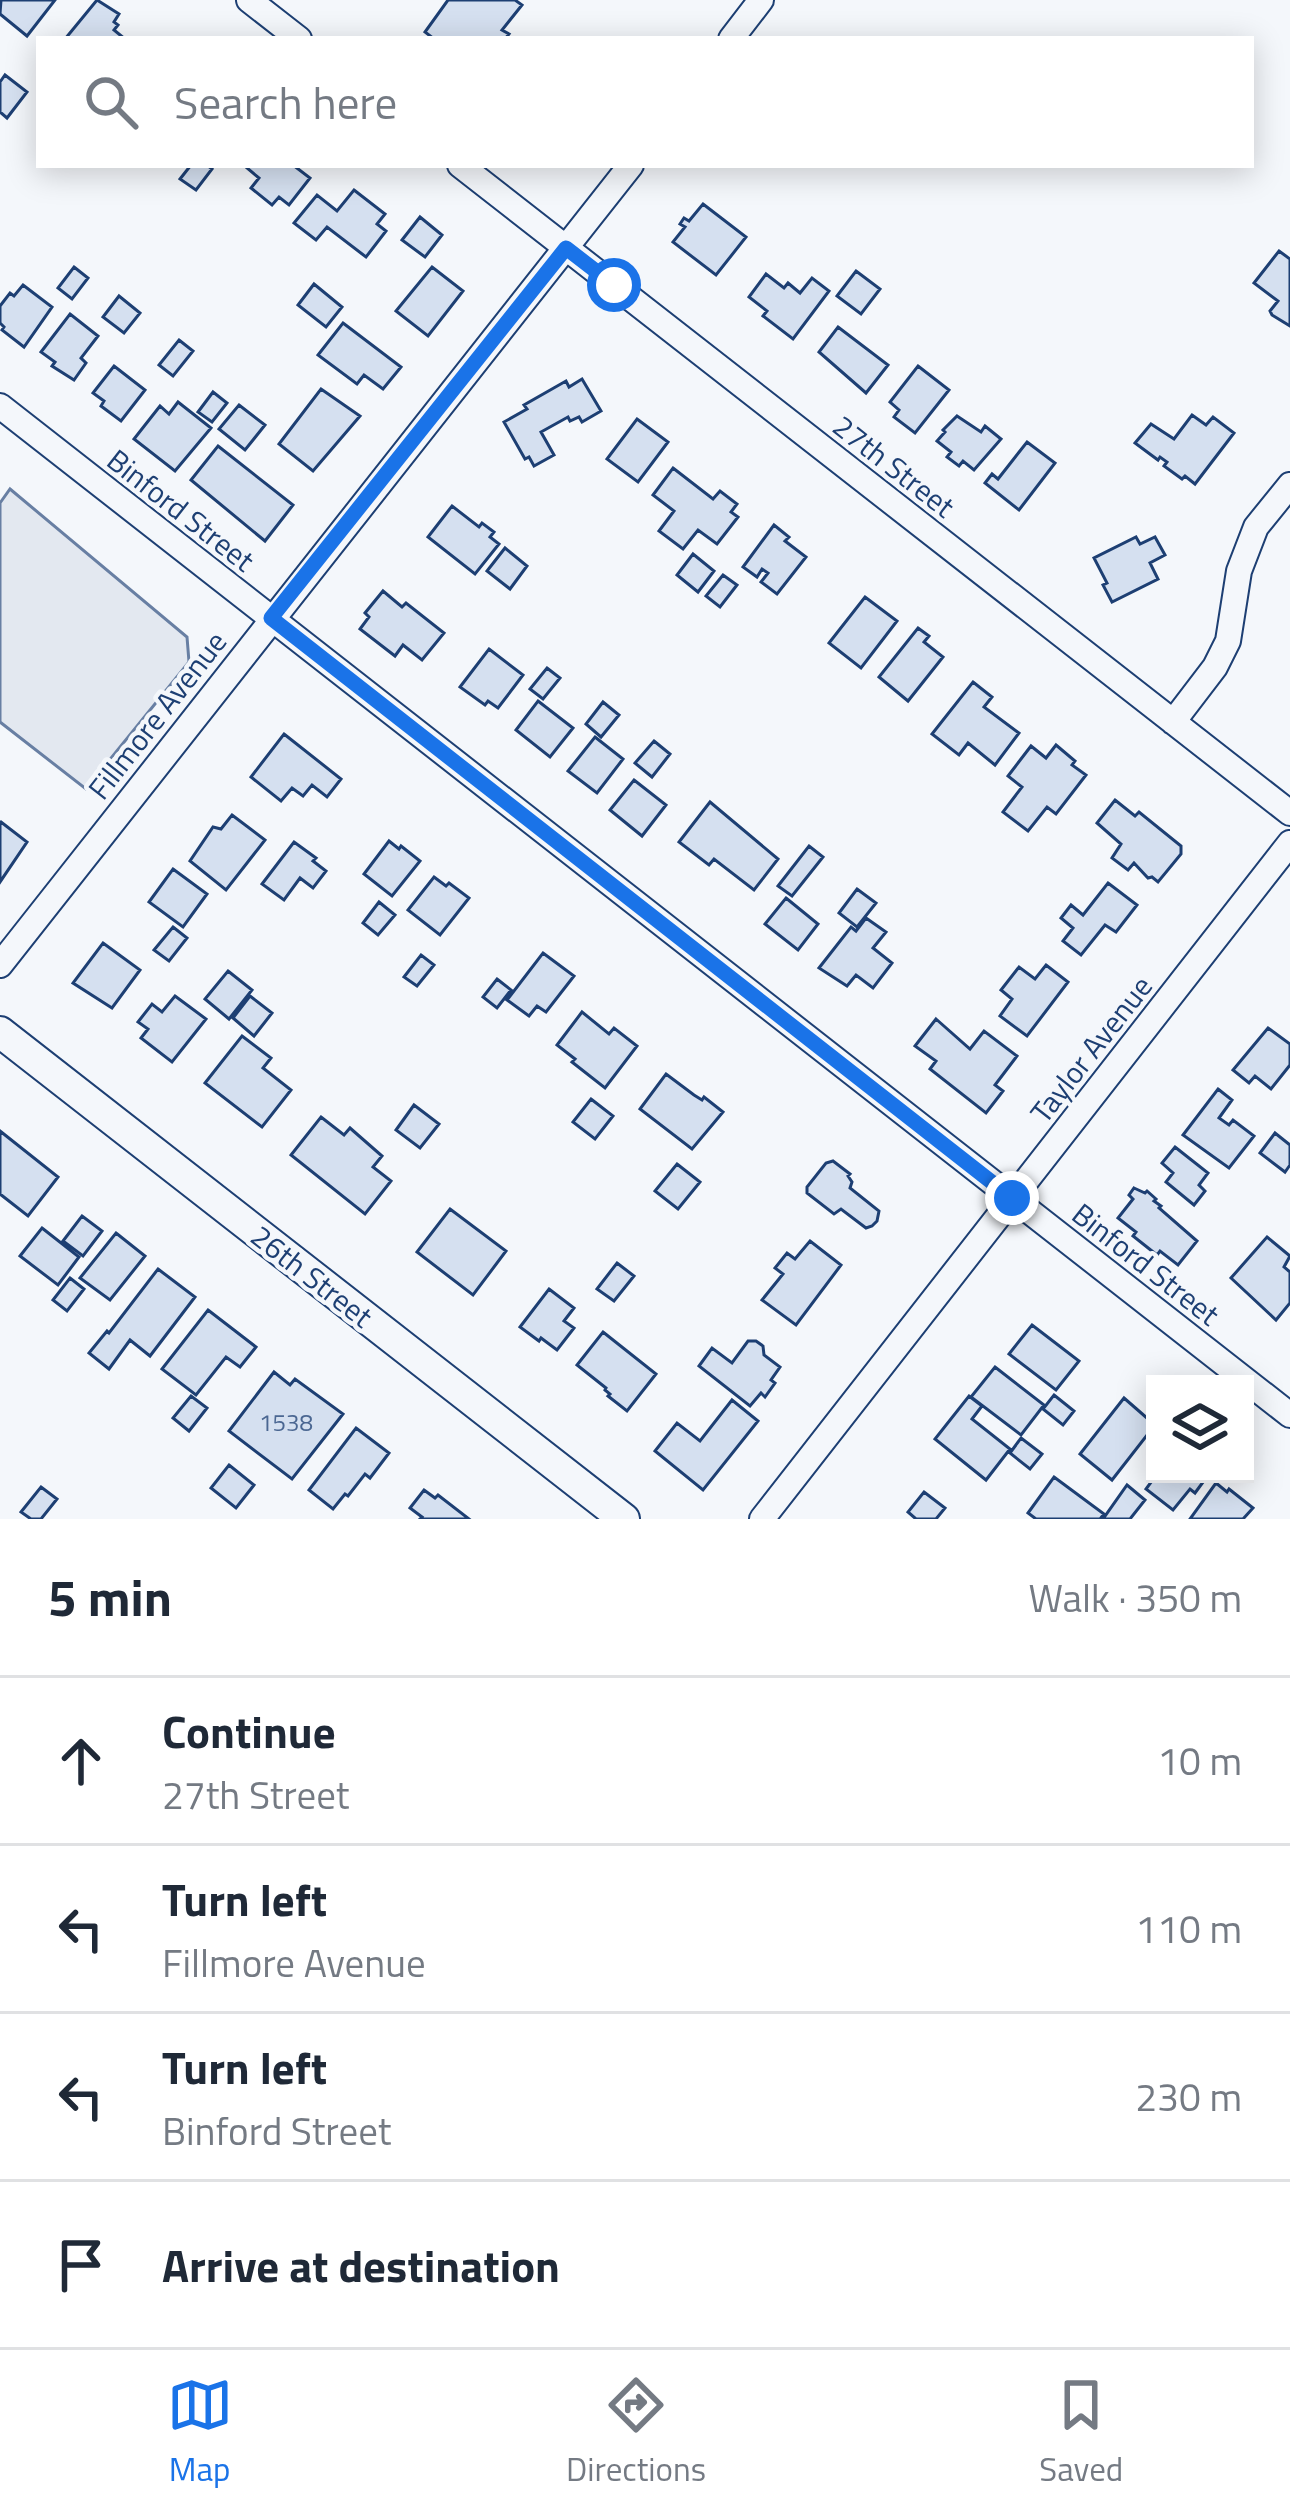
<!DOCTYPE html>
<html lang="en">
<head>
<meta charset="utf-8">
<style>
  :root { --surface:#fff; --page:#f2f2f3; --text:#1f2937; --muted:#747a83; --line:#e0e1e3; --accent:#1a73e8 }
  body { margin:0; font-family:"Titillium Web",sans-serif; background:var(--page); color:var(--text) }
  .controls { position:absolute; right:36px; bottom:36px; display:grid; overflow:hidden; border-radius:0px; box-shadow:0 6px 30px #0003 }
  .controls button { width:108px; height:108px; display:grid; place-items:center; padding:0; border:0; border-bottom:3px solid var(--line); background:var(--surface); color:var(--text); font:60px sans-serif }
  .stop { position:absolute; width:36px; height:36px; margin:-27px; border:9px solid #1a73e8; border-radius:50%; background:#fff }
  .stop.end { background:#1a73e8; border-color:#fff; box-shadow:0 3px 12px #0008 }
  .list { margin:0; padding:0; list-style:none }
  h2 { display:flex; justify-content:space-between; align-items:center; height:156px; margin:0; padding:0 48px; font-size:51px }
  h2 small { font-size:39px; font-weight:400; color:var(--muted) }
  .list li { display:grid; grid-template-columns:78px 1fr auto; gap:36px; align-items:center; box-sizing:border-box; height:168px; padding:0 48px; border-top:3px solid var(--line) }
  .list b { display:block; font-size:45px; white-space:nowrap }
  .list p { margin:0; font-size:39px; white-space:nowrap; color:var(--muted) }
  .list em { font-size:39px; font-style:normal; color:var(--muted) }
  .icon { flex:none; width:66px; height:66px; fill:none; stroke:currentColor; stroke-width:2; stroke-linecap:round; stroke-linejoin:round }
  .map { position:relative; flex:none; width:1290px; height:1519px; overflow:hidden }
  .search { position:absolute; background:var(--surface); box-shadow:0 6px 30px #0003; left:36px; right:36px; top:36px; height:132px; display:flex; align-items:center; gap:30px; box-sizing:border-box; padding:0 42px; border-radius:0px; color:var(--muted); font-size:45px }
  .sheet { height:828px; background:var(--surface) }
  nav { display:flex; justify-content:space-around; align-items:center; box-sizing:border-box; height:168px; border-top:3px solid var(--line); background:var(--surface); font-size:33px; color:var(--muted) }
  nav a { display:grid; justify-items:center; gap:6px }
  nav .on { color:var(--accent) }
  .map>svg:first-child { display:block }
  .parking { fill:#e3e8f0; stroke:#687fa3; stroke-width:3 }
  .building { fill:#d5e0f0; stroke:#1d3f73; stroke-width:3 }
  .lines { fill:none; stroke-linecap:round; stroke-linejoin:round }
  .minor-casing { stroke:#1d3f73; stroke-width:28 }
  .tertiary-casing { stroke:#1d3f73; stroke-width:34 }
  .minor { stroke:#f4f7fb; stroke-width:24 }
  .tertiary { stroke:#f4f7fb; stroke-width:30 }
  .route { stroke:#1a73e8; stroke-width:15 }
  .labels { text-anchor:middle; dominant-baseline:central; stroke-width:9; stroke-linejoin:round; paint-order:stroke }
  .number-label { font-size:24px; fill:#4b6792 }
  .street-label { font-size:30px; fill:#1d3f73; stroke:#f4f7fb }
</style>
</head>
<body>
<div class="map">
<svg width="1290" height="1519" viewBox="0 0 1290 1519">
  <rect width="100%" height="100%" fill="#f4f7fb"/>
  <path class="parking" d="M10,489L187,637L189,662L86,789L0,722V503Z"/>
  <path class="building" d="M1,0H55L27,36L0,14Z
    M97,0L119,14L114,22L118,25L114,30L125,39H65Z
    M448,0H515L522,5L502,30L509,34L505,39H434L425,32Z
    M5,75L27,92L7,118L0,112V82Z
    M191,165H207L212,169L196,190L180,179Z
    M250,165H293L310,178L289,205L279,197L272,205L251,188L259,178L247,168Z
    M354,190L385,214L377,224L386,231L366,257L327,227L316,240L294,223L317,195L337,211Z
    M703,204L746,237L716,275L673,242L685,227L680,224L684,218L689,221Z
    M420,217L442,235L425,257L402,240Z
    M1279,251L1290,259V326L1272,315L1270,311L1278,301L1254,283Z
    M74,267L88,278L72,299L58,288Z
    M432,267L463,291L428,336L396,311Z
    M856,271L880,289L861,314L837,296Z
    M766,274L784,288L788,283L800,293L812,278L829,291L793,339L763,316L767,311L749,297Z
    M314,284L342,307L326,327L298,305Z
    M23,285L52,307L24,347L2,330L4,327L0,323V306L10,293L14,296Z
    M119,296L140,313L124,333L103,317Z
    M70,314L98,336L81,358L86,363L74,380L52,366L55,362L41,352Z
    M343,323L401,367L383,389L364,375L357,384L318,355Z
    M838,327L888,365L866,393L819,352Z
    M179,340L193,351L173,376L159,365Z
    M114,366L145,390L121,421L101,406L104,401L93,393Z
    M918,366L949,390L915,433L894,417L899,410L890,402Z
    M582,379L601,411L582,422L579,417L570,421L568,417L541,432L554,455L534,466L529,457L525,459L504,422L527,409L524,405L566,381L569,387Z
    M321,389L360,416L313,471L279,444Z
    M213,392L227,403L212,422L198,412Z
    M178,402L211,428L175,471L134,439L160,406L169,414Z
    M239,405L265,425L245,450L219,429Z
    M1192,415L1206,425L1213,417L1234,433L1195,484L1185,476L1182,479L1164,466L1167,462L1160,457L1158,460L1135,443L1151,424L1174,439Z
    M957,416L981,432L985,426L1001,439L974,470L963,461L959,466L947,457L951,452L937,441L945,432L943,430Z
    M637,419L668,442L638,482L607,459Z
    M1027,442L1055,463L1019,510L985,483L992,474L998,479Z
    M218,446L293,505L265,541L191,480Z
    M673,468L713,499L720,491L737,504L731,512L738,517L717,544L698,530L683,549L659,531L674,511L653,495Z
    M452,506L479,527L482,523L494,532L490,537L499,544L475,574L428,537Z
    M774,525L789,537L785,541L806,557L777,594L761,582L768,573L762,569L757,577L743,567Z
    M1136,537L1140,544L1155,537L1165,555L1150,563L1158,579L1112,602L1103,585L1107,583L1094,558Z
    M505,548L527,566L510,589L487,571Z
    M693,554L714,571L698,592L677,575Z
    M723,575L737,585L720,607L706,596Z
    M383,591L402,607L406,603L444,633L422,660L403,645L395,656L360,629L369,617L365,613Z
    M865,597L897,621L861,668L829,643Z
    M918,628L929,636L924,642L943,657L908,701L879,677Z
    M489,649L523,675L498,708L488,701L485,705L460,687Z
    M547,668L560,678L543,699L530,689Z
    M973,682L992,697L984,707L1019,733L995,765L968,743L959,755L932,734Z
    M538,701L573,728L550,757L516,730Z
    M603,702L619,715L601,737L586,724Z
    M284,734L341,779L327,797L312,785L303,796L292,788L281,801L251,777Z
    M595,737L623,759L597,793L568,771Z
    M654,741L670,754L652,777L635,763Z
    M1056,745L1075,761L1072,765L1086,775L1056,814L1047,807L1028,831L1003,812L1022,787L1008,776L1031,746L1046,758Z
    M634,780L666,805L642,836L610,810Z
    M1115,800L1135,816L1139,812L1181,846V854L1158,882L1152,877L1148,878L1134,863L1128,870L1112,858L1121,844L1097,823Z
    M710,802L778,859L754,890L714,859L709,865L679,842Z
    M232,815L265,840L226,890L190,861L213,827L221,829Z
    M1,822L27,842L0,882V823Z
    M389,841L399,849L401,846L420,861L392,896L364,874Z
    M294,842L316,858L313,861L326,871L313,888L300,878L284,900L262,884Z
    M809,846L823,857L792,896L778,886Z
    M173,869L207,894L183,927L149,902Z
    M434,877L446,886L449,883L469,898L440,935L408,910Z
    M1108,883L1137,905L1116,932L1105,925L1081,955L1063,941L1073,928L1061,918L1071,905L1083,915Z
    M857,889L876,903L857,927L839,913Z
    M786,898L818,924L798,950L765,924Z
    M379,902L395,915L378,935L363,923Z
    M866,918L886,932L873,948L892,963L873,988L856,975L847,986L819,968L851,927L856,931Z
    M173,927L187,938L169,961L154,950Z
    M103,943L140,970L112,1008L73,983Z
    M543,953L574,976L546,1012L537,1006L529,1016L507,1000Z
    M421,955L434,965L417,986L404,977Z
    M1046,965L1068,982L1027,1036L1000,1016L1012,999L1001,990L1019,967L1035,979Z
    M228,971L252,990L229,1019L205,999Z
    M497,979L511,990L497,1008L483,997Z
    M175,996L206,1019L172,1062L141,1038L148,1029L138,1022L152,1004L162,1012Z
    M250,996L272,1013L254,1036L233,1018Z
    M582,1012L609,1034L614,1028L637,1046L605,1088L572,1062L575,1059L557,1045Z
    M936,1019L970,1049L984,1031L1017,1056L995,1085L1003,1091L986,1113L930,1069L936,1061L915,1046Z
    M1268,1028L1290,1044V1065L1271,1089L1255,1076L1249,1083L1233,1070Z
    M242,1036L271,1058L263,1068L291,1090L262,1127L205,1083Z
    M666,1074L694,1095L702,1100L704,1097L723,1112L692,1149L640,1109Z
    M1218,1089L1232,1100L1219,1118L1229,1125L1233,1120L1254,1136L1229,1168L1183,1135Z
    M591,1099L613,1116L595,1139L573,1122Z
    M414,1105L439,1124L420,1148L396,1130Z
    M321,1117L344,1135L350,1128L382,1156L373,1167L391,1181L365,1214L291,1155Z
    M0,1131L58,1177L28,1216L0,1194Z
    M1275,1133L1290,1145V1165L1285,1172L1260,1153Z
    M1175,1147L1208,1173L1199,1185L1205,1191L1194,1205L1166,1182L1173,1173L1162,1163Z
    M833,1161L850,1174L848,1176L852,1182L850,1188L879,1211L877,1221L872,1226L866,1228L841,1209L834,1214L807,1193V1187L826,1163Z
    M677,1164L700,1182L678,1209L655,1191Z
    M1134,1188L1145,1193L1147,1191L1156,1199L1154,1201L1161,1206L1159,1208L1197,1241L1178,1265L1160,1251L1157,1255L1133,1236L1136,1232L1118,1218L1133,1199L1129,1195Z
    M450,1209L506,1251L473,1295L417,1252Z
    M82,1216L102,1231L83,1256L63,1241Z
    M42,1228L79,1257L58,1285L20,1256Z
    M116,1233L145,1256L110,1300L80,1278Z
    M1267,1237L1290,1256L1284,1267L1290,1272V1303L1276,1320L1231,1278Z
    M810,1241L841,1265L796,1325L762,1300L783,1274L775,1268L787,1253L795,1259Z
    M617,1263L634,1276L614,1301L597,1289Z
    M158,1269L195,1297L150,1356L130,1340L109,1369L89,1353L107,1331L109,1333Z
    M70,1278L84,1289L67,1311L53,1300Z
    M549,1289L574,1308L564,1321L574,1328L557,1350L541,1338L539,1341L520,1327Z
    M208,1310L256,1347L240,1367L226,1357L196,1395L162,1369Z
    M1032,1325L1079,1361L1056,1390L1009,1354Z
    M603,1332L656,1374L627,1411L608,1396L610,1394L605,1390L606,1388L577,1365Z
    M748,1341H756L763,1346L764,1355L780,1367L771,1380L775,1383L765,1397L761,1393L750,1406L699,1366L712,1348L732,1363Z
    M995,1367L1044,1405L1021,1435L971,1397Z
    M274,1372L290,1385L295,1379L343,1414L292,1479L229,1431Z
    M1054,1395L1074,1411L1063,1425L1043,1409Z
    M191,1396L207,1408L189,1431L173,1418Z
    M969,1396L982,1406L972,1419L1010,1449L986,1480L935,1439Z
    M1124,1398L1155,1425L1112,1480L1080,1454Z
    M732,1400L758,1421L703,1490L655,1451L677,1423L700,1441Z
    M356,1428L389,1453L370,1478L365,1474L348,1496L345,1494L333,1509L309,1490Z
    M1021,1438L1042,1454L1030,1469L1010,1453Z
    M229,1465L254,1485L236,1508L211,1488Z
    M1157,1474H1209L1195,1493L1190,1489L1173,1510L1146,1489Z
    M1054,1477L1104,1514L1100,1519H1036L1028,1513Z
    M1216,1483L1227,1492L1229,1489L1253,1508L1243,1519H1190Z
    M1127,1485L1145,1500L1130,1519H1103Z
    M41,1487L57,1499L41,1519H31L21,1512Z
    M424,1490L435,1498L438,1495L469,1519H420L422,1517L410,1508Z
    M924,1492L945,1508L936,1519H916L908,1512Z"/>
  <g class="lines">
    <defs>
      <path id="minor" d="M249,0L299,39
        M731,39L761,0
        M460,165L1290,813
        M0,406L1290,1415
        M1173,722L1215,667L1228,641L1239,571L1256,527L1290,485
        M0,965L631,165
        M762,1519L1290,843"/>
      <path id="tertiary" d="M0,1032L624,1519"/>
    </defs>
    <use href="#minor" class="minor-casing"/>
    <use href="#tertiary" class="tertiary-casing"/>
    <use href="#minor" class="minor"/>
    <use href="#tertiary" class="tertiary"/>
  </g>
  <g class="lines">
    <path class="route" d="M614,285L566,248L271,618L1012,1198"/>
  </g>
  <g class="labels">
    <g class="number-label">
      <text x="286" y="1422">1538</text>
    </g>
    <g class="street-label">
      <text transform="translate(894 466) rotate(38)">27th Street</text>
      <text transform="translate(181 510) rotate(38)">Binford Street</text>
      <text transform="translate(157 715) rotate(-52)">Fillmore Avenue</text>
      <text transform="translate(1091 1049) rotate(-52)">Taylor Avenue</text>
      <text transform="translate(1146 1264) rotate(38)">Binford Street</text>
      <text transform="translate(312 1276) rotate(38)">26th Street</text>
    </g>
  </g>
</svg>
<div class="controls">
<button><svg class="icon" aria-label="layers" viewBox="0 0 24 24"><path d="M12 4l9 5-9 5-9-5zM3 14l9 5 9-5"/></svg></button>
</div>
<div class="stop" style="left:614px;top:285px"></div>
<div class="stop end" style="left:1012px;top:1198px"></div>
<div class="search"><svg class="icon" aria-label="search" viewBox="0 0 24 24"><circle cx="10" cy="10" r="6"/><path d="M15 15l6 6"/></svg>Search here</div>
</div>
<section class="sheet">
<h2>5 min<small>Walk · 350 m</small></h2>
<ul class="list">
<li><svg class="icon" aria-label="ahead" viewBox="0 0 24 24"><path d="M12 20V5M6 11l6-6 6 6"/></svg><div><b>Continue</b><p>27th Street</p></div><em>10 m</em></li>
<li><svg class="icon" aria-label="left" viewBox="0 0 24 24"><path d="M17 20v-9H6M10 6l-5 5 5 5"/></svg><div><b>Turn left</b><p>Fillmore Avenue</p></div><em>110 m</em></li>
<li><svg class="icon" aria-label="left" viewBox="0 0 24 24"><path d="M17 20v-9H6M10 6l-5 5 5 5"/></svg><div><b>Turn left</b><p>Binford Street</p></div><em>230 m</em></li>
<li><svg class="icon" aria-label="arrive" viewBox="0 0 24 24"><path d="M6 21V4h12l-3 4 3 4H6"/></svg><div><b>Arrive at destination</b></div></li>
</ul>
</section>
<nav>
<a class="on"><svg class="icon" aria-label="map" viewBox="0 0 24 24"><path d="M3 6l6-2 6 2 6-2v14l-6 2-6-2-6 2zM9 4v14M15 6v14"/></svg>Map</a>
<a><svg class="icon" aria-label="directions" viewBox="0 0 24 24"><path d="M12 3l9 9-9 9-9-9zM9 14v-3h6M13 9l2 2-2 2"/></svg>Directions</a>
<a><svg class="icon" aria-label="saved" viewBox="0 0 24 24"><path d="M7 4h10v16l-5-4-5 4z"/></svg>Saved</a>
</nav>
</body>
</html>
